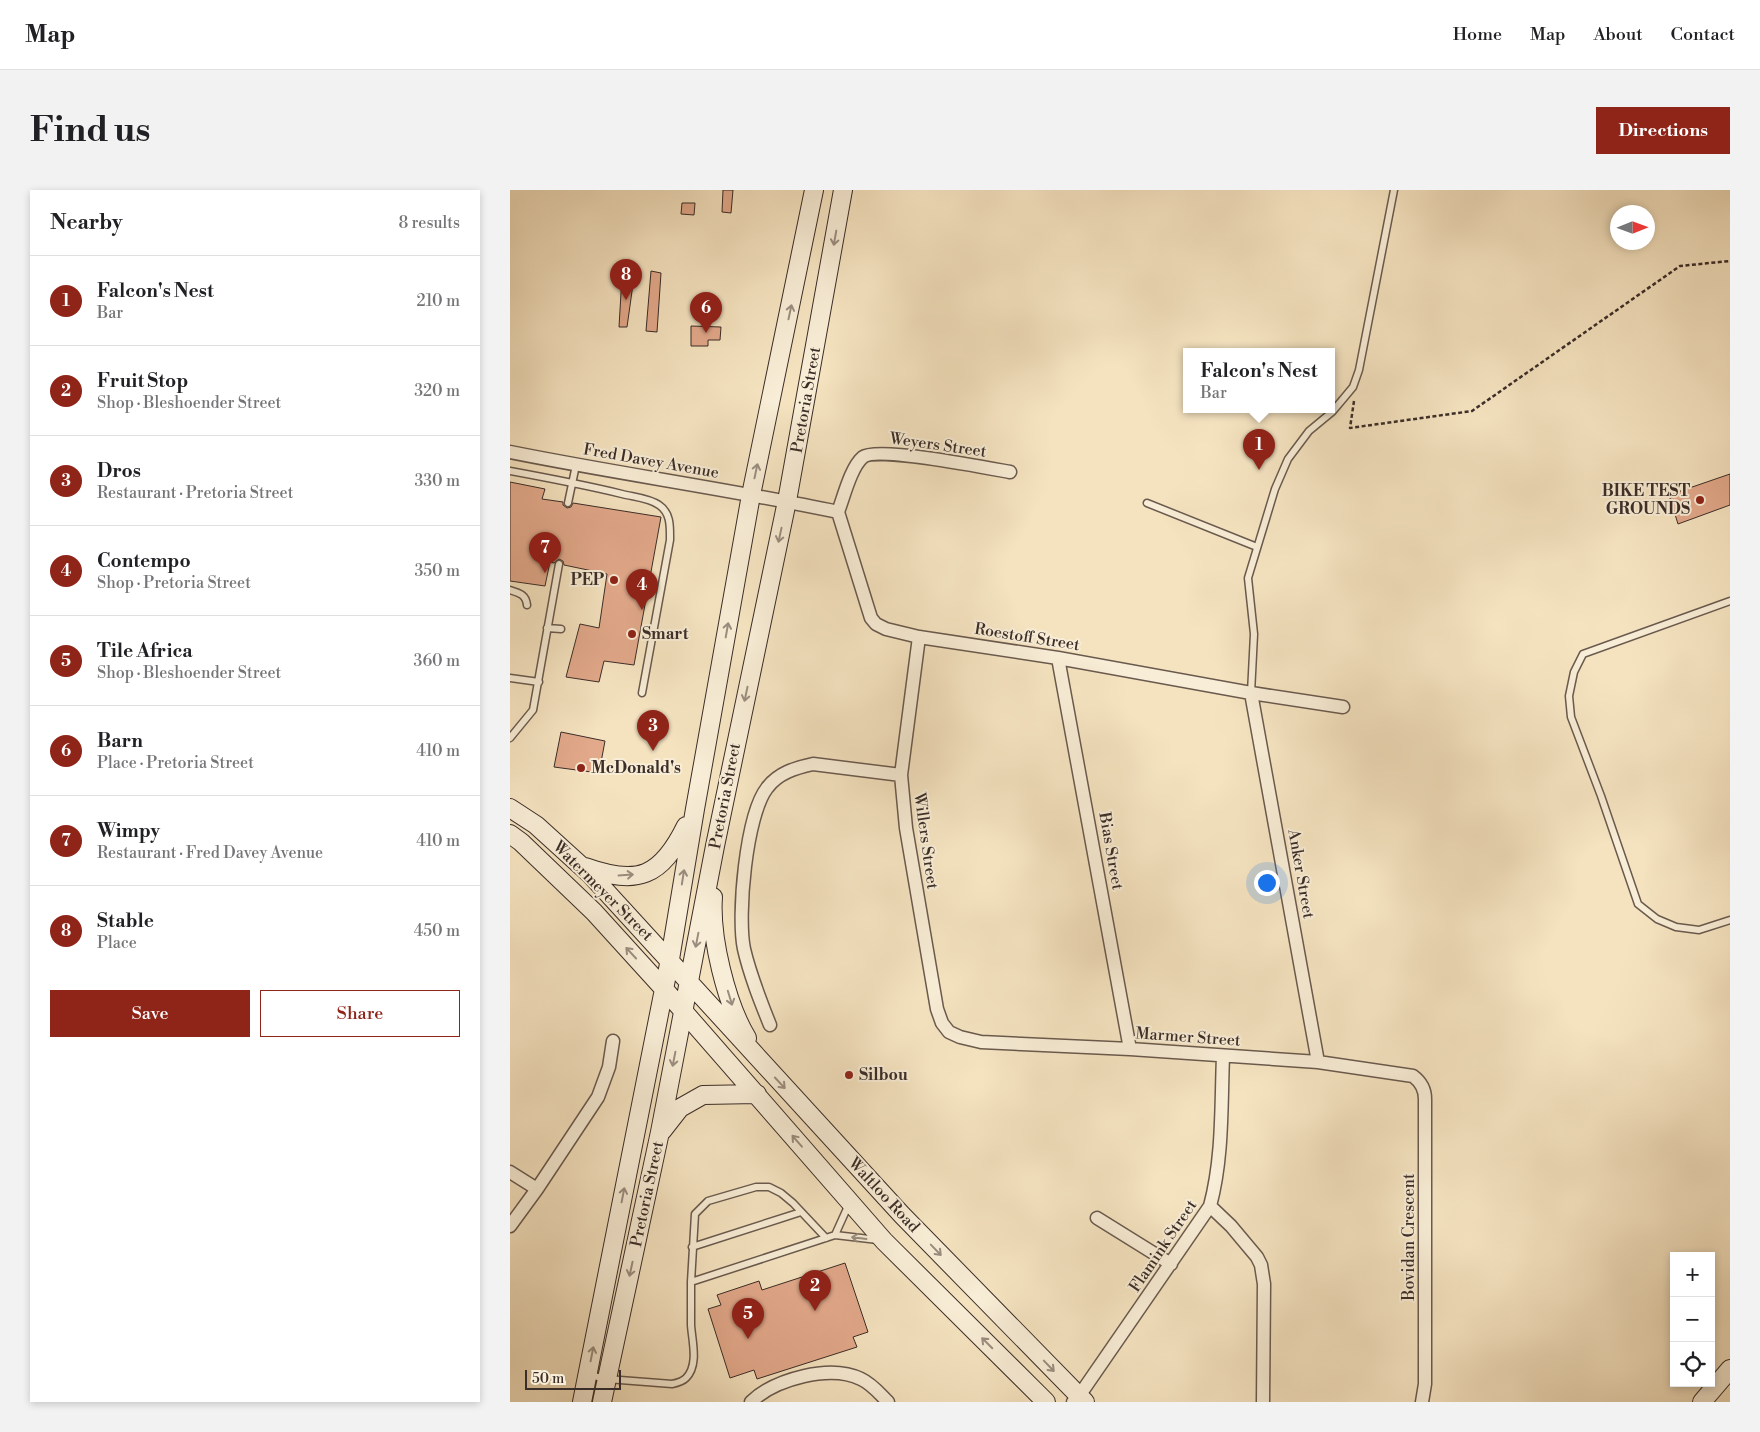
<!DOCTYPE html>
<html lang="en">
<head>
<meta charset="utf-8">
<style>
  :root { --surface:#fff; --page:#f2f2f2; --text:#202124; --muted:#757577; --line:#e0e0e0; --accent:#8f2418 }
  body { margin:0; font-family:"Libre Bodoni",serif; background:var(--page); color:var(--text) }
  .controls { position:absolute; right:15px; bottom:15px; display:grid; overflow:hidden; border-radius:0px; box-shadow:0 2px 8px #0003 }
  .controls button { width:45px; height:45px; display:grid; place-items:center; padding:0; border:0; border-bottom:1px solid var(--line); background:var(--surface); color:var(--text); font:25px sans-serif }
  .compass { position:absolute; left:1100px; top:15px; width:45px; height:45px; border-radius:50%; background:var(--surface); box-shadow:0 2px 8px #0003; rotate:89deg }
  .scale { position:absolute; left:15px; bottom:12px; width:96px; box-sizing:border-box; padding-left:5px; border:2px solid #3b2d28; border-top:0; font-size:14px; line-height:18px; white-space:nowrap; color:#3b2d28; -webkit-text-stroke:4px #f8edd6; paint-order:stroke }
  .you { position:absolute; left:756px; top:692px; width:18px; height:18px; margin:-12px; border:4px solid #fff; border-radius:50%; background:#1a73e8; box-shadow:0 0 0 8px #1a73e833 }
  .badge { display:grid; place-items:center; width:32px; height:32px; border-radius:50%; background:var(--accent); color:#fff; font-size:16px; font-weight:700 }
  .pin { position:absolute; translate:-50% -41px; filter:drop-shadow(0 1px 2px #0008) }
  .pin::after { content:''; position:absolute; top:26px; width:18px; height:15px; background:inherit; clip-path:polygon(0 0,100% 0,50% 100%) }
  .popup { position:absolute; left:673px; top:158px; width:152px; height:65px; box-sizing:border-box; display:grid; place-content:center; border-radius:0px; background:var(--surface); filter:drop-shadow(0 1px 4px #0005); font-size:16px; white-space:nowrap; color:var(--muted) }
  .popup b { font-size:19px; color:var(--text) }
  .popup::after { content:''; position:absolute; left:50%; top:100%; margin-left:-10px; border:10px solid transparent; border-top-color:var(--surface) }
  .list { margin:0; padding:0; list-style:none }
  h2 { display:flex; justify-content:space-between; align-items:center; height:65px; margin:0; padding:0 20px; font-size:21px }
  h2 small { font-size:16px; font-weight:400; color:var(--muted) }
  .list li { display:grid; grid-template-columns:32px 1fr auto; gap:15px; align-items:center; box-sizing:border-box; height:90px; padding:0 20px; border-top:1px solid var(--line) }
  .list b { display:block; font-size:19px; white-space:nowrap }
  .list p { margin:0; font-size:16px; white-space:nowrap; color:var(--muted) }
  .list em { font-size:16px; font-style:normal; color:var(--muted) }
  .actions { display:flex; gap:10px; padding:15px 20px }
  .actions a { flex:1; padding:11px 0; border:1px solid var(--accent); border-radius:0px; text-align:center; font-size:18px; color:var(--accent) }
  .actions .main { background:var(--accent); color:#fff }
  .icon { flex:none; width:28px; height:28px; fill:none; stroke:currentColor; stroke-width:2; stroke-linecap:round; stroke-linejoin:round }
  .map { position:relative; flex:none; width:1220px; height:1212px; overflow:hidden; border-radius:0px }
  header { display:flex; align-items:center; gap:30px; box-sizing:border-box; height:70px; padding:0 25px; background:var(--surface); border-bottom:1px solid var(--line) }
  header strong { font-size:24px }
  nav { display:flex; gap:28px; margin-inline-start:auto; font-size:18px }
  .intro { display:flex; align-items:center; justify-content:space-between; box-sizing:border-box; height:120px; padding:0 30px }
  h1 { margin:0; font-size:35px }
  .button { padding:12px 22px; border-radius:0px; background:var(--accent); color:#fff; font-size:18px; font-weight:700 }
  main { display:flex; gap:30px; padding:0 30px }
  aside { flex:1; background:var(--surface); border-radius:0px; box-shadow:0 2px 8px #0003 }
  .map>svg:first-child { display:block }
  .building { fill:#e2a98b; stroke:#3b2d28 }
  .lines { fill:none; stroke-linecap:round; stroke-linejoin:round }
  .lane-casing { stroke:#6a5a4e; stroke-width:9 }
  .street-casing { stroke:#6a5a4e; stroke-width:15 }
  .secondary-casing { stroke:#3b2d28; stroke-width:20 }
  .path { stroke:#3b2d28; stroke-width:2.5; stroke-dasharray:4 2.5; stroke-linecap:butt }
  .lane { stroke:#f8edd6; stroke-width:6 }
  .street { stroke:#f8edd6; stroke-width:12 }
  .secondary { stroke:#f8edd6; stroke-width:18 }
  .oneway { stroke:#9a8d7f }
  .poi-dot { fill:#8f2418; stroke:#f8edd6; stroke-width:2 }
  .labels { text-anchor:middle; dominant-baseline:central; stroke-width:4; stroke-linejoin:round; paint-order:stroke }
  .street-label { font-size:16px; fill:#3b2d28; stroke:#f8edd6 }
  .poi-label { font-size:16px; font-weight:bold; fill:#3b2d28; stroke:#f8edd6; text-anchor:start }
</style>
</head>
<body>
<header>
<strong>Map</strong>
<nav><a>Home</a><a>Map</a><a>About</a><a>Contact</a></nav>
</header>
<div class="intro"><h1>Find us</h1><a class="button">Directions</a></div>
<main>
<aside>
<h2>Nearby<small>8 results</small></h2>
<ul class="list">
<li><span class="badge">1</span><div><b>Falcon's Nest</b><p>Bar</p></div><em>210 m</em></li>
<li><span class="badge">2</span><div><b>Fruit Stop</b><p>Shop · Bleshoender Street</p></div><em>320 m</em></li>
<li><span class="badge">3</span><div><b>Dros</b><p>Restaurant · Pretoria Street</p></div><em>330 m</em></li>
<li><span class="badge">4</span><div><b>Contempo</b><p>Shop · Pretoria Street</p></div><em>350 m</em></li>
<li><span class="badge">5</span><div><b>Tile Africa</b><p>Shop · Bleshoender Street</p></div><em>360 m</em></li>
<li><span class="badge">6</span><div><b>Barn</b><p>Place · Pretoria Street</p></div><em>410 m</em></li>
<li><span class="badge">7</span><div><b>Wimpy</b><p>Restaurant · Fred Davey Avenue</p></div><em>410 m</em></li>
<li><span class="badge">8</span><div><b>Stable</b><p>Place</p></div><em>450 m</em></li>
</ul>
<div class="actions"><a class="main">Save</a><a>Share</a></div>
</aside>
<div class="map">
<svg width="1220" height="1212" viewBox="0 0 1220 1212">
  <rect width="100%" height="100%" fill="#f5e3c0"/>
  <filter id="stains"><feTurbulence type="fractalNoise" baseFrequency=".004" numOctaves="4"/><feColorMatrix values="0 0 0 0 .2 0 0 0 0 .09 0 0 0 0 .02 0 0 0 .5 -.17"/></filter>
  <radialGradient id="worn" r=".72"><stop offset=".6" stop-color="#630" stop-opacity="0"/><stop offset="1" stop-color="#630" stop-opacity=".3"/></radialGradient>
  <path class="building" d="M213,0H223L221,23L212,22Z
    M172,13H185L184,25L171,24Z
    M141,81L151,83L147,142L136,141Z
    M112,86L124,87L117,137H109Z
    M181,136L211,137L210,150H198V156H181Z
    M1220,284V315L1168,334L1159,305Z
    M0,292L35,299L32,309L53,312V315L57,318L61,317L63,313L151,327L124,475L94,471L89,492L56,487L70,434L89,438L97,384L54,375L53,371L49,369L44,373L40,372L35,396L0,391Z
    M51,542L95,551L89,583L44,577Z
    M335,1073L358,1142L343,1147L347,1157L247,1189L244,1180L220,1188L198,1119L211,1115L207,1105L249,1091L252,1100Z"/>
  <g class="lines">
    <defs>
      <path id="lane" d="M0,281C38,288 75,295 112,304C124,307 139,308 149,315C161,323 160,337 160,350L132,503
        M58,313L66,275
        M637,313L747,357
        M0,400C10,403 16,405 17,415
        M1220,411L1073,464L1064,482L1059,506L1061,527L1091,606L1128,714L1147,729L1166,737L1189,740L1220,730
        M37,438L51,439
        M0,488L29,492
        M741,503L744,444L738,388L765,299L778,269L799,241L822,222L833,209L843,197L849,180L884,0
        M0,548L23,520L49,374
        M325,1045L339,1014
        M182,1057L291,1022
        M181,1092L185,1024L198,1011L246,997H259L271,1003L283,1013L316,1048
        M79,1185L97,1189L162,1194C167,1193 173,1191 176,1188C189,1175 182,1151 181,1135C181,1121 181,1107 181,1092L325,1045L368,1050"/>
      <path id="street" d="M0,262C109,284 219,299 328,322L361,428L366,434L376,439L409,447L548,468L741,503L833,517
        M328,322C334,306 341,277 353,267C366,256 478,278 500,282
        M409,447L391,585L396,638L427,819L432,833L439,842L450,847L471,852L620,859L808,872L903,886C911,892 915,900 915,909V1194L912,1212
        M548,468L620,859
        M741,503L808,872
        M260,835C250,810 240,785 234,759C227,726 236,625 257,598C268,583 285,578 303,574L391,585
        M0,982L27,999
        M700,1016L721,1036L747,1067L751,1075L754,1094L753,1212
        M587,1028L661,1074
        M0,1036L27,999L88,907L99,877L103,851
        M241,1212C265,1189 320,1174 351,1189C362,1194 370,1204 378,1212
        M563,1212L569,1206L700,1016C713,968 711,916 713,866"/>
      <path id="secondary" d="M0,618L26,635L80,684L392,1025L575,1212
        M0,644L11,652L84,722L154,799L374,1051L536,1212
        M75,677C128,696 151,687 176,636
        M203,707C200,747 216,813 237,848
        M152,941L170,918L193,905L247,904
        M72,1212L160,769L185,619L241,305L304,0
        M92,1212L150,942L205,656L277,311L333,0
        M1192,1212L1220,1179"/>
    </defs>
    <use href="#lane" class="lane-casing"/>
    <use href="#street" class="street-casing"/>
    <use href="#secondary" class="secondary-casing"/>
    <path class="path" d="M844,211L840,238L962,221L1170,76L1220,71"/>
    <use href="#lane" class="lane"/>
    <use href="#street" class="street"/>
    <use href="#secondary" class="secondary"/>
  </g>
  <defs><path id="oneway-shaft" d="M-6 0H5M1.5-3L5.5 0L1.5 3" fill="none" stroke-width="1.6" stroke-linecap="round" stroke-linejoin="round" transform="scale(1.25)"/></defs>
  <g class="oneway">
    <use href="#oneway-shaft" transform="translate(325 48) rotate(100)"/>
    <use href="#oneway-shaft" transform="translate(280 122) rotate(-78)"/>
    <use href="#oneway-shaft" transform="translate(246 281) rotate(-78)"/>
    <use href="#oneway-shaft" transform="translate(270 345) rotate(102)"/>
    <use href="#oneway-shaft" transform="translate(217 440) rotate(-80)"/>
    <use href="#oneway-shaft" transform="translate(236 504) rotate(102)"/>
    <use href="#oneway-shaft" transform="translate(116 685) rotate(-4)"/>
    <use href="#oneway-shaft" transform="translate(173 687) rotate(-81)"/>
    <use href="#oneway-shaft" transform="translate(187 750) rotate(101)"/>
    <use href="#oneway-shaft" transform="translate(121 763) rotate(-133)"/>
    <use href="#oneway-shaft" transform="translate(220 808) rotate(73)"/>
    <use href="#oneway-shaft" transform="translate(164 869) rotate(101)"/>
    <use href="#oneway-shaft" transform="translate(270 893) rotate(47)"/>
    <use href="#oneway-shaft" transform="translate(287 951) rotate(-131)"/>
    <use href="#oneway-shaft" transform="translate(113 1005) rotate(-79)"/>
    <use href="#oneway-shaft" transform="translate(349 1048) rotate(-173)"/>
    <use href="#oneway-shaft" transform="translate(426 1060) rotate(46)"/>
    <use href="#oneway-shaft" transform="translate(121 1079) rotate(102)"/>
    <use href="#oneway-shaft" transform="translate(477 1153) rotate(-135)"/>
    <use href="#oneway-shaft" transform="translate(82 1164) rotate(-79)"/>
    <use href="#oneway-shaft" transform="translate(539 1176) rotate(46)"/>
  </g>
  <g class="poi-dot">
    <circle cx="1190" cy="310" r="5"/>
    <circle cx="104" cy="390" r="5"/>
    <circle cx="122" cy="444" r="5"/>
    <circle cx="71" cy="578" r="5"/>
    <circle cx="339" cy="885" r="5"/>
  </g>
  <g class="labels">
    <g class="street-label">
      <text transform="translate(296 210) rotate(-80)">Pretoria Street</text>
      <text transform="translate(428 255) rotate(8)">Weyers Street</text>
      <text transform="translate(141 271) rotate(10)">Fred Davey Avenue</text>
      <text transform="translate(517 447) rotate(9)">Roestoff Street</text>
      <text transform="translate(215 606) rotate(-79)">Pretoria Street</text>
      <text transform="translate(416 651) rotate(82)">Willers Street</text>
      <text transform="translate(601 661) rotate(80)">Bias Street</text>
      <text transform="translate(791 684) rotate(80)">Anker Street</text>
      <text transform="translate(93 701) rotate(45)">Watermeyer Street</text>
      <text transform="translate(678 847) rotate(4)">Marmer Street</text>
      <text transform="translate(137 1004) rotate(-78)">Pretoria Street</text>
      <text transform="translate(374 1005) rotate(47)">Waltloo Road</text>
      <text transform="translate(899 1047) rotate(-90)">Bovidan Crescent</text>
      <text transform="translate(653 1056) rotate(-56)">Flamink Street</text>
    </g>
    <g class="poi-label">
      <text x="1180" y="301" text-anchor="end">BIKE TEST<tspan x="1180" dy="18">GROUNDS</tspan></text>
      <text x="94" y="390" text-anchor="end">PEP</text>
      <text x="132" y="444">Smart</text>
      <text x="81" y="578">McDonald's</text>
      <text x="349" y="885">Silbou</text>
    </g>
  </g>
  <rect width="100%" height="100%" filter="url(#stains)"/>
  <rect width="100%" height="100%" fill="url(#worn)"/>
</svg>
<div class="controls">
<button>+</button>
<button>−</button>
<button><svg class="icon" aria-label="locate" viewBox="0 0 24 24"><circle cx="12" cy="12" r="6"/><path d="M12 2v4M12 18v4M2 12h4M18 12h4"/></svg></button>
</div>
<svg class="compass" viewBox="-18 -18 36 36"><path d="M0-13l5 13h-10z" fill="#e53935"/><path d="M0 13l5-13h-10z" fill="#757577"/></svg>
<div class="scale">50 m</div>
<div class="you"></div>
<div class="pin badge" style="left:749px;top:280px">1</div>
<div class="popup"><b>Falcon's Nest</b>Bar</div>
<div class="pin badge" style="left:305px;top:1121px">2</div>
<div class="pin badge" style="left:143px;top:561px">3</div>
<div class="pin badge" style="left:132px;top:420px">4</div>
<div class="pin badge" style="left:238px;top:1149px">5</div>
<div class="pin badge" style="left:196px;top:143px">6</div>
<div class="pin badge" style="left:35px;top:383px">7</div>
<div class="pin badge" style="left:116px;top:110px">8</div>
</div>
</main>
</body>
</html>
